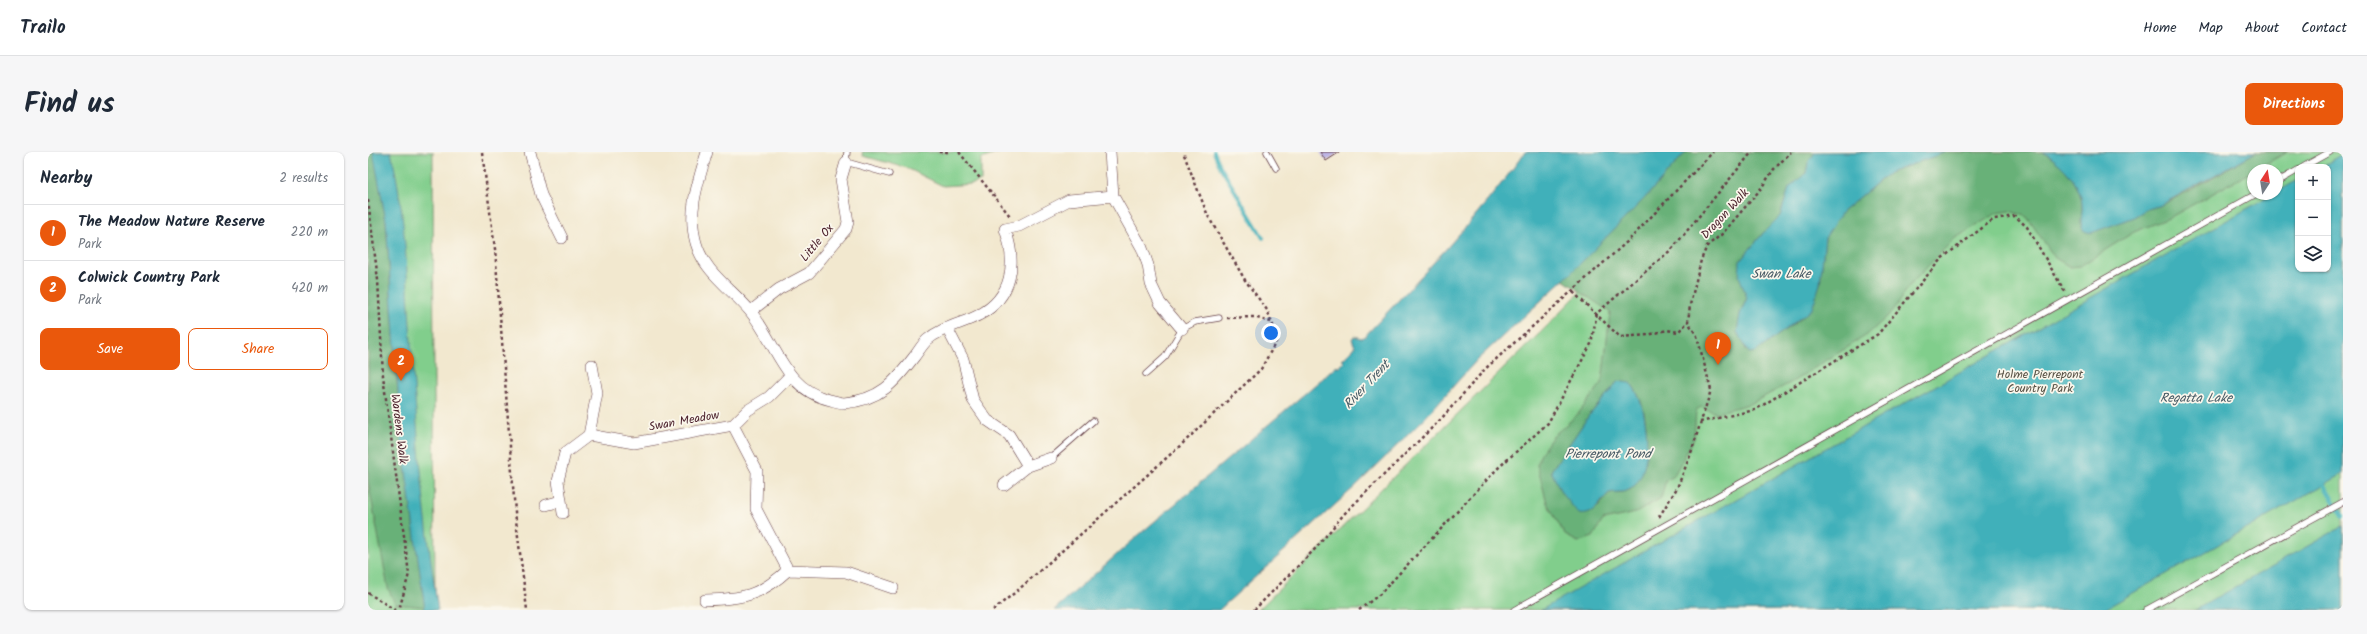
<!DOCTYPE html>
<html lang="en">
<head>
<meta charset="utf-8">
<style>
  :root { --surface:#fff; --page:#f6f6f7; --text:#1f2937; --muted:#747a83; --line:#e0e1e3; --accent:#ea580c }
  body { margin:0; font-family:Kalam,sans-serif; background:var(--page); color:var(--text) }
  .controls { position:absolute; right:12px; top:12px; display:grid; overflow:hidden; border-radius:8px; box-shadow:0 1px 3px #0004 }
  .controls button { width:36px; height:36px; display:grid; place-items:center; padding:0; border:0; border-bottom:1px solid var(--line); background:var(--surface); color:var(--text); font:20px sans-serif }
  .compass { position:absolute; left:1879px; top:12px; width:36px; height:36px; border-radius:50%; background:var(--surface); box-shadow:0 1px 3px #0004; rotate:12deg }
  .you { position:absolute; left:903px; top:181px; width:14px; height:14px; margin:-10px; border:3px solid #fff; border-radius:50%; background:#1a73e8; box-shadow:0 0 0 6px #1a73e833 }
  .badge { display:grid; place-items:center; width:26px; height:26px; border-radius:50%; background:var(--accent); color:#fff; font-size:13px; font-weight:700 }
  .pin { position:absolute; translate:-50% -33px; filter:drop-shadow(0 1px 2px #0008) }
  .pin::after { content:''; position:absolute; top:21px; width:14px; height:12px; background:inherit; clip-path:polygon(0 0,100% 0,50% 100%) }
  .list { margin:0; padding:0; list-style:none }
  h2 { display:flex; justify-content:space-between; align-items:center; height:52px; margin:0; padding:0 16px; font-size:17px }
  h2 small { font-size:13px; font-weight:400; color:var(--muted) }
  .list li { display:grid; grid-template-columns:26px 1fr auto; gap:12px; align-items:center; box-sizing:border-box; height:56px; padding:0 16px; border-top:1px solid var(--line) }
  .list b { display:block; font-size:15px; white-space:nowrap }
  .list p { margin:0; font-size:13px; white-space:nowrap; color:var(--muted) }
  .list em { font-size:13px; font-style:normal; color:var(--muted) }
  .actions { display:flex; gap:8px; padding:12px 16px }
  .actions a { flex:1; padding:9px 0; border:1px solid var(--accent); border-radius:8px; text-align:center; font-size:14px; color:var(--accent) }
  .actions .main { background:var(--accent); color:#fff }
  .icon { flex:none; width:22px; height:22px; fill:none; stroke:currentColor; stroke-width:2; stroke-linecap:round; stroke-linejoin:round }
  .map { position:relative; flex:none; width:1975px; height:458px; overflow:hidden; border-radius:8px }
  header { display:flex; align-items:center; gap:24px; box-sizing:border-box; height:56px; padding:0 20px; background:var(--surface); border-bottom:1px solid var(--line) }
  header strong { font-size:19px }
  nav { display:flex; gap:22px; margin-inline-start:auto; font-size:14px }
  .intro { display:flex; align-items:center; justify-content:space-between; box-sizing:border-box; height:96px; padding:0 24px }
  h1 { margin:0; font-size:28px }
  .button { padding:10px 18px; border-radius:8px; background:var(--accent); color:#fff; font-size:14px; font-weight:700 }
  main { display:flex; gap:24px; padding:0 24px }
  aside { flex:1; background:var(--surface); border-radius:8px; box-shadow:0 1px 3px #0004 }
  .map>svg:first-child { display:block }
  .green { fill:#81ce8c; stroke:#66765c; fill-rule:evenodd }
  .forest { fill:#68b178; stroke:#596852; fill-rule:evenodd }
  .water { fill:#40b0ba; stroke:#456872 }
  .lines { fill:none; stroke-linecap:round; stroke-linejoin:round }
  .stream { stroke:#40b0ba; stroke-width:4 }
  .building { fill:#aea4e3 }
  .service-casing { stroke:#633d44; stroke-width:7 }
  .minor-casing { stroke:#633d44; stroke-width:12 }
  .path { stroke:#633d44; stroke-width:2.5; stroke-dasharray:3 3; stroke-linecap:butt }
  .service { stroke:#fff; stroke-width:5.5 }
  .minor { stroke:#fff; stroke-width:11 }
  .labels { text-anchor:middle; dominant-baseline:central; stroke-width:3.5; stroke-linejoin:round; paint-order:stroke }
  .street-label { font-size:12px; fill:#4a1f2b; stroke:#fbf7ec }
  .park-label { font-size:12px; fill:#5a5448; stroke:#fbf7ec }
  .water-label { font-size:13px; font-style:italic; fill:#465964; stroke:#fbf7ec }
</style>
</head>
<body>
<header>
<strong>Trailo</strong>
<nav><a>Home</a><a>Map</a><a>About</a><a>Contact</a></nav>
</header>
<div class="intro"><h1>Find us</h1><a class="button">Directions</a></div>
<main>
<aside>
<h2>Nearby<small>2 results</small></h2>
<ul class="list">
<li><span class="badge">1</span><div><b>The Meadow Nature Reserve</b><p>Park</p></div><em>220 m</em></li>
<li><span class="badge">2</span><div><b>Colwick Country Park</b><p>Park</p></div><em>420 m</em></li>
</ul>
<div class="actions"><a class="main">Save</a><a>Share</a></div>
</aside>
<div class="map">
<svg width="1975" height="458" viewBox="0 0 1975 458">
  <rect width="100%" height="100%" fill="#fbf7ec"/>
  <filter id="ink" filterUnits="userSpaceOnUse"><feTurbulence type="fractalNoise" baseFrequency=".025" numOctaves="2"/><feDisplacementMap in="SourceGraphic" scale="8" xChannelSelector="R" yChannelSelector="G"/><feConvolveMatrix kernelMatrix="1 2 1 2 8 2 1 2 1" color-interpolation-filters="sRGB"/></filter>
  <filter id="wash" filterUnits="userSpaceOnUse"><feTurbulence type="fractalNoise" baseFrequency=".012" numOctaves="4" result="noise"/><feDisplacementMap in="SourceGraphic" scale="16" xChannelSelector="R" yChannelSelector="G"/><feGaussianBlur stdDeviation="0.9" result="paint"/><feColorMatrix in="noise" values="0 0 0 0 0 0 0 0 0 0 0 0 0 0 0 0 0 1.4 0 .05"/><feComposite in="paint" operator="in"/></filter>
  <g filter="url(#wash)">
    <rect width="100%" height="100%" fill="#f2e8cf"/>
    <path class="green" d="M0,0H65L67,458H0Z
      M494,0H633L613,7V29L605,32L575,34L539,16L495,4Z
      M1347,0H1975V458H890L1180,173ZM1930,15H1960V117H1930ZM1885,18H1909V42H1885Z"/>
    <path class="forest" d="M0,0H6L18,69L33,284L57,455L27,452L20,436L0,329Z
      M1318,0H1447L1440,11L1438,21L1421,36L1412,64L1396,80L1372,109L1379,146L1372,162L1370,183L1375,188L1378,198L1385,201L1434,166L1452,132L1457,86L1463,75L1474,60L1521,21L1578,0H1675C1693,11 1714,32 1714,54C1715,62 1712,69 1714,76L1764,66L1779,57L1791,54L1821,39L1888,0H1919L1801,66L1766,80L1712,114L1702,115L1687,106L1659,65L1642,59L1629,61L1586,87L1542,133L1523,161L1499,183L1424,230L1384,251L1348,261L1333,255L1328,258L1326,287L1305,325L1298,328L1293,346L1268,361L1235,368L1225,385L1210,390L1197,383L1179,351L1169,313L1173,301L1185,284L1209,263L1234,231L1242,160L1195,128L1276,47ZM1250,229L1265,234C1281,258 1280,288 1274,314C1272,323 1271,331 1264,336C1256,342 1250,339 1241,341L1231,354L1218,362L1183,319L1220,265Z"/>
    <path class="water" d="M5,0H23C38,62 39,126 43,190C49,279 56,369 70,458H57L33,284L18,69Z
      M1157,0H1318L1276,47L1202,122L1109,208L1055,268L990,332L851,458H686L773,381L969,214L971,216L976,210L974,208L987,195L984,187L986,184L993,186L997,184C1052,125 1110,66 1157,0Z
      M1447,0H1578L1521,21L1474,60L1457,86L1452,132L1444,157L1388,200L1381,201L1369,180L1372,162L1379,146L1371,124L1372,109L1396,80L1412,64L1421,36L1438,21L1440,11Z
      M1675,0H1888L1791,54L1779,57L1764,66L1723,81L1716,79C1710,71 1715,63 1714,54C1714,32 1693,11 1675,0Z
      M1975,2V322L1735,458H1173L1905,42H1909V40L1930,28V117H1960V15H1953Z
      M1250,229L1262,231C1281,249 1287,319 1264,336C1256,342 1250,339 1241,341C1232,349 1227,365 1211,362L1193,340L1183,319L1220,265Z
      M1975,374V458H1827Z"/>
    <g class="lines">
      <path class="stream" d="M846,0L852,14L895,86
        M1956,333L1975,365"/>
    </g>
    <g id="blocks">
      <path class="building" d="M952,0H972L958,9Z"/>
    </g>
  </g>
  <g filter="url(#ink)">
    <use href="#blocks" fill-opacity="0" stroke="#633d44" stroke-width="1"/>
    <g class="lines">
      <defs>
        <path id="service" d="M479,0L478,10L521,22
          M899,0L908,16
          M1935,15L1962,0
          M1909,30L1930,18
          M778,222L797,205L814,177L827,170L851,166
          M683,306L725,269
          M1146,458L1888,42
          M1778,458L1975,350"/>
        <path id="minor" d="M162,0L173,43L194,86
          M339,0C330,30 319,60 328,91C336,120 364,137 382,159C409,191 415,237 462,248C466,249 472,251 476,251C512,248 526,231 546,205C550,200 554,193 559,188C574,175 594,172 611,163C645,145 649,111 637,77L651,74L701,48L745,44L774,96L780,113L783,132L792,151L814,177
          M742,0L745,44
          M383,159L411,137L441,121L478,77L480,70L473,27L478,10
          M579,176L595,207L605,248L619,268L641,283L660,314
          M365,273L389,319L388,357L420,418
          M221,283L266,291L365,273L380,258L401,245L422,224
          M636,333L660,314L683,306
          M178,353L193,349
          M195,361L190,329L197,301L221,283L229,241L224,213
          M337,448C374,447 392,444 420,418L478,420L525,436"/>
      </defs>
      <use href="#service" class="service-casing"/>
      <use href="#minor" class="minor-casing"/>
      <path class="path" d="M114,0L127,97L147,360L159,458
        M571,0H583
        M591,0L642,64
        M0,48L10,128L15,224L41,422L31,458
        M1205,140L1252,185L1280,183L1299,178L1310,180L1320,170
        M859,166L886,165L906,171
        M1332,270L1387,258L1510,182L1573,107L1626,67L1647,64L1659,75L1697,140
        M1291,365L1309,336L1322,304L1343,238L1329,184L1320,170L1322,153L1333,108L1339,94L1354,82L1391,39L1406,17L1423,0
        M0,441L27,458
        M625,458L649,439L813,293L893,217L910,186L899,158L877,128L840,64L815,0
        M886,458L948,396L976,362L1073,267L1117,217L1261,88L1345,0
        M991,458L1012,442L1129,317L1180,271L1223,192L1229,161L1304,97L1384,0"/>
      <use href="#service" class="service"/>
      <use href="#minor" class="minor"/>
    </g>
  </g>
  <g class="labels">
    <g class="street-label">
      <text transform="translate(1357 62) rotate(-47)">Dragon Walk</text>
      <text transform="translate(449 91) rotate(-50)">Little Ox</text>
      <text transform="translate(316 269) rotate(-10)">Swan Meadow</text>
      <text transform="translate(31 277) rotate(83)">Wardens Walk</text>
    </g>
    <g class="park-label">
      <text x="1672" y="222">Holme Pierrepont<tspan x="1672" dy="14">Country Park</tspan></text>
    </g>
    <g class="water-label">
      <text x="1413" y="122">Swan Lake</text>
      <text transform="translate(999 233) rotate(-47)">River Trent</text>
      <text x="1828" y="246">Regatta Lake</text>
      <text x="1240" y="302">Pierrepont Pond</text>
    </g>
  </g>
</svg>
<div class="controls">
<button>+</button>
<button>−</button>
<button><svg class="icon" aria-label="layers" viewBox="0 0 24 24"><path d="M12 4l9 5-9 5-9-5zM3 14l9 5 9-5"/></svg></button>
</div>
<svg class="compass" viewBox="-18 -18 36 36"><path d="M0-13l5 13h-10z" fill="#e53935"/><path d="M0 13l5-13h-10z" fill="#747a83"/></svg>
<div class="you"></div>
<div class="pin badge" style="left:1350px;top:213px">1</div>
<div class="pin badge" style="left:33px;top:229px">2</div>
</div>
</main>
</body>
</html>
